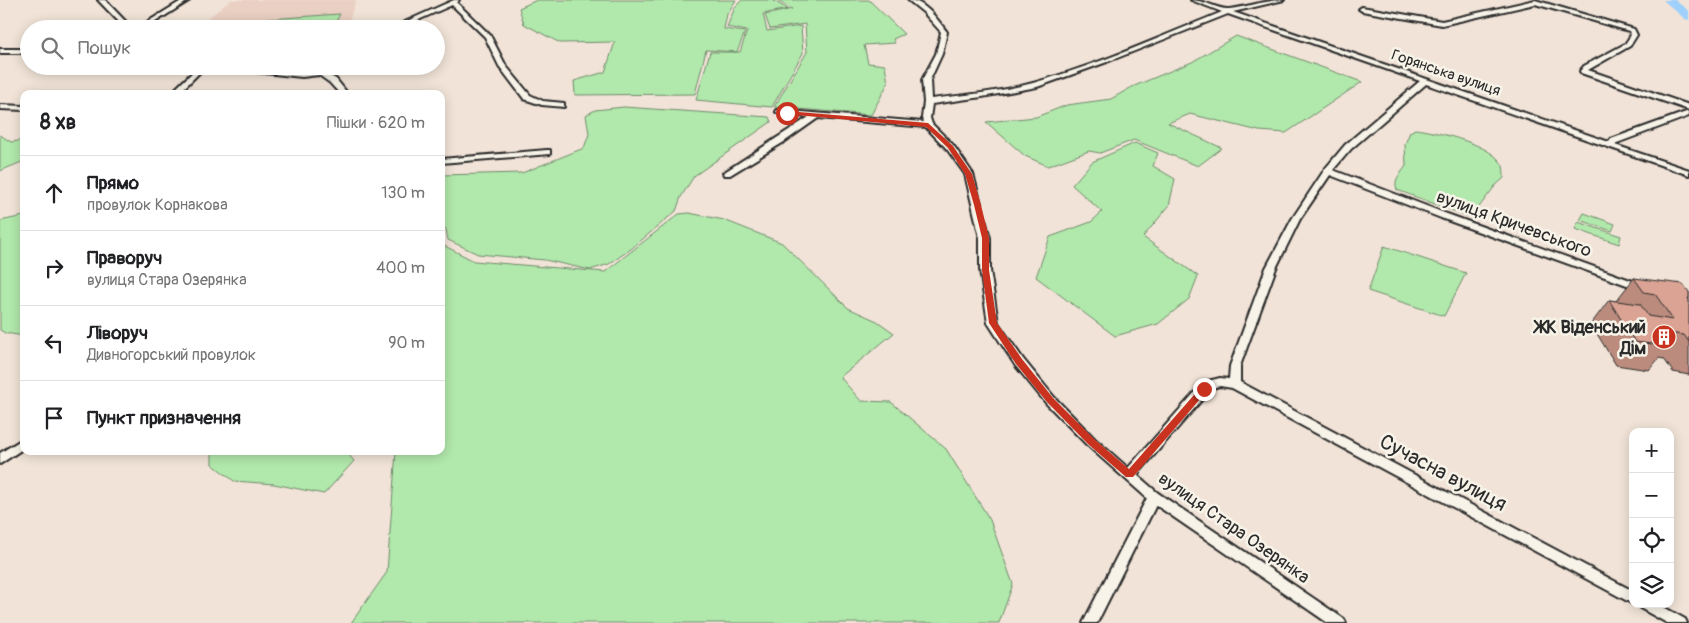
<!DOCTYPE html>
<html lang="uk">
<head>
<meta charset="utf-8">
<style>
  :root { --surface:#fff; --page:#f2f2f2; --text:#202124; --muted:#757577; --line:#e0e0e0 }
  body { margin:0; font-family:Pangolin,sans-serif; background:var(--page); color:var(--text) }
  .controls { position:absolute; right:15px; bottom:15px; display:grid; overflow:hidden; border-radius:10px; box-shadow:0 2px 12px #0003 }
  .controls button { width:45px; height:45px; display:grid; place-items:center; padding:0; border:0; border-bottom:1px solid var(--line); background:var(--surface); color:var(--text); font:25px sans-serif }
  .stop { position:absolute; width:15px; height:15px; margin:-11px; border:4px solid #c8321e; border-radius:50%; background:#fff }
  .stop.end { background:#c8321e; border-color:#fff; box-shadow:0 1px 5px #0008 }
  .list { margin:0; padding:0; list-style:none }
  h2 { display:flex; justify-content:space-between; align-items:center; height:65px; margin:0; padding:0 20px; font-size:21px }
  h2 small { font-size:16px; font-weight:400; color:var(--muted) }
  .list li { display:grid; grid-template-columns:32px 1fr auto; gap:15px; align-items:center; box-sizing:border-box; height:75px; padding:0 20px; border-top:1px solid var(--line) }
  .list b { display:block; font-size:19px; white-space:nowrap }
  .list p { margin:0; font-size:16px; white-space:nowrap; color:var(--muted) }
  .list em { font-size:16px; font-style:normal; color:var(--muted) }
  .icon { flex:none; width:28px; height:28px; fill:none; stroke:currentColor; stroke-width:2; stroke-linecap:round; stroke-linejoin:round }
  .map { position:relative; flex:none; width:1689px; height:623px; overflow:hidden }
  .search { position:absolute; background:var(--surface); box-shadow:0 2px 12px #0003; left:20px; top:20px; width:425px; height:55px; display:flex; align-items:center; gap:12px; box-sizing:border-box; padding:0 18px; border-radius:28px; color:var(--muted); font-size:19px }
  .panel { position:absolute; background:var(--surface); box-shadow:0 2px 12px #0003; left:20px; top:90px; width:425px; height:365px; border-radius:10px }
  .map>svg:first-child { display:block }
  .built { fill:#ead0c3 }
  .green { fill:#b1e8ab; stroke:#6e8a6b }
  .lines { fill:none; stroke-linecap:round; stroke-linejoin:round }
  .river { fill:#9ed0fb; fill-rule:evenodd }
  .minor-casing { stroke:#2b2b2b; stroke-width:4 }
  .minor { fill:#f7f3e8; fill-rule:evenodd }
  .wall { fill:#bb8c7e; stroke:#2b2b2b }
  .building { fill:#daa393; stroke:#2b2b2b }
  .route { fill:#c8321e }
  .labels { text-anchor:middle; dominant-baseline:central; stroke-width:5; stroke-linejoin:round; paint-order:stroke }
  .far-street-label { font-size:15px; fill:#2b2b2b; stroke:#f7f3e8 }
  .street-label { font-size:18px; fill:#2b2b2b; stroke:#f7f3e8 }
  .poi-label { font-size:18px; font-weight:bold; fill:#2b2b2b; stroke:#f7f3e8; text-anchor:end }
  .near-street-label { font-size:21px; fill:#2b2b2b; stroke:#f7f3e8 }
</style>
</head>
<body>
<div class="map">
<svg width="1689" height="623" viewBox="0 0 1689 623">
  <rect width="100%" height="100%" fill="#f1e3d7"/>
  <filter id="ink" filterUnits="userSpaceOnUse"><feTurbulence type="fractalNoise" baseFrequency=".02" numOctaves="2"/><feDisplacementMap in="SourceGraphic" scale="10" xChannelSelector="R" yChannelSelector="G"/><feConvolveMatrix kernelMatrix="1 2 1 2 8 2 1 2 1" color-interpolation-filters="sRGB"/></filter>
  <g filter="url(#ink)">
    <path class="built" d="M231,0H356L346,29H194Z"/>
    <path class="green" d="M537,0H736L727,14L724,29L745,32L737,52L706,50L695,94L575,95L574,81L605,72L615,42L560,43L524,24L519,8Z
      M742,0H772L788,9L763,14L767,31L801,26L803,53L772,107L696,100L710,52H740L747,31L727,27L735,7Z
      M776,0H869L904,34L893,39L895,43L864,45L868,63L885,65L888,83L871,115L774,107L807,52L805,24L770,29L765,15L792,9Z
      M340,14L332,29H234L240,21Z
      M1236,36L1362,82L1286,133L1259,131L1190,114L1168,123L1222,148L1198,166L1134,140L1100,153L1089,151L1048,166L1025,156L986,122L1036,117L1067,105L1111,99L1132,87L1192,62Z
      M624,107L769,117L771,122L694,176L681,197L676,211L631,249L609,264L590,270L545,260L478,254L448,240L446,229L441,224V175L522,173L584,148L589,134L586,115L595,110Z
      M1415,129C1438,132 1493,144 1503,166C1504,170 1504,175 1504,178L1495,186L1473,215L1467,216L1397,190C1393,179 1400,175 1406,166L1405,144L1410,132Z
      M0,135L11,142L24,140V161L0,171Z
      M1135,143L1158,153L1153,166L1175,179L1169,206L1143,237L1198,276L1189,299L1158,324L1115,336L1036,277L1050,237L1091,222L1102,212L1072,185L1092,162Z
      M689,213L724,220L782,243L848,308L877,321L894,333L840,377L861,401L891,402L946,449L990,520L1013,584L999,623H351L387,572L396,451H441V244L474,261L605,272L679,214Z
      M1584,213L1615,224L1612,231L1580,220Z
      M24,216V336L5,333L0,330V221Z
      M1578,222L1621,236L1619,244L1575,229Z
      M1384,246L1466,273L1444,316L1368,291Z
      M212,451H356L349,455L354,461L324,494L274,484L234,481L212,464Z"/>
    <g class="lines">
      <path class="river" d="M1663,0H1675L1689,11V20L1685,19Z"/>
      <defs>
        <path id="minor" d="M98,0H105L127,23L129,29H123L122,25Z
          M183,0H190L144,29H136Z
          M454,0H459L457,3L490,35L506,66L530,95L543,101L564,103V107L542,105L524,99L499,66L485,37L452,5L398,29H389Z
          M908,0C924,0 938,20 947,32L942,54L930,80L931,99C965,95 1000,92 1033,83C1098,65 1160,37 1222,12L1191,0C1204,0 1219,10 1229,9C1248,7 1265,0 1284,0L1233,12L1609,142L1611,139L1689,111V116L1617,143L1615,145L1689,170V175L1426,84L1351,149L1333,170L1447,214L1644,285L1646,287L1644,289H1638L1441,218L1330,175L1300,219L1276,268L1240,366V382L1633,591V604L1232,388L1220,386L1212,388L1137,475L1158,493L1344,619L1346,623H1328L1156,505L1097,623H1083L1147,498L1087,445L1046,403L1015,365L988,323L980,270V238L965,174L947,149L926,127L818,118L784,142L730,175H724L723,173L809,117L780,114L776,112L777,110L923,122L922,118L924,102L922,80L936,54L941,32L923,12ZM1228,14L1420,81L1345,145L1325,169L1292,219L1266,268L1230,366L1229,379L1220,378L1204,382L1128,468L1095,439L1054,397L1023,359L998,323L990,270V238L973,174L953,145L932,124L930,118L932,104L982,97L1037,87L1107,62Z
          M1535,0L1634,29L1637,35L1630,46L1588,70L1689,105V110L1581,73L1580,71L1584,66L1625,44L1631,35L1629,31L1535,4L1442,25L1362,11L1359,9L1362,7L1442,21Z
          M0,49H29V53H0Z
          M199,66H206L178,94H170Z
          M213,66H239L302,73L318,71L324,66H332L325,73L336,79L348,94H340L330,83L319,75L302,77L216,68Z
          M0,105L24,106V110L0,109Z
          M547,150H550V154L441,163V159Z
          M24,438V448L0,464V453Z
          M1638,604H1658L1685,619L1687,623H1667L1640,608Z"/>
      </defs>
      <use href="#minor" class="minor-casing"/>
      <use href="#minor" class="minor"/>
    </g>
    <path class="wall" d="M1634,278L1689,292V375L1673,372L1664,359L1659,358L1649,370L1616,365L1591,324L1609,300L1616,301Z"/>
    <path class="building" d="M1634,278L1683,284L1689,292V298H1688L1689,300V342L1684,335L1660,332L1669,346L1635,342L1609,300L1640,304L1648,316L1673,320L1655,294L1644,292Z"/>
  </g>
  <path class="route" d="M787,111L928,123L953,146L972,174L981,205L989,238V270L997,323L1022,359L1053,398L1094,439L1129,469L1201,387H1207V391L1133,477H1126L1088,444L1047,402L1016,364L989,323L982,270V238L974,205L965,174L948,148L926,127L785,114Z"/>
  <defs>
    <symbol id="building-disc" viewBox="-11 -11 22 22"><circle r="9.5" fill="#c8321e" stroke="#f7f3e8"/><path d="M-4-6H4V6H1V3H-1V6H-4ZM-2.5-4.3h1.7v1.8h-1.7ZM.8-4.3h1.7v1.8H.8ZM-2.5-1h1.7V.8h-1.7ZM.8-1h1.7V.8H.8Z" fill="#fff"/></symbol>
  </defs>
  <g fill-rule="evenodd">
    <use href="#building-disc" x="1650" y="323" width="28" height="28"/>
  </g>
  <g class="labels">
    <g class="far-street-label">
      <text transform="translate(1446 73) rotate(19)">Горянська вулиця</text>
    </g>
    <g class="street-label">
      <text transform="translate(1514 224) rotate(20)">вулиця Кричевського</text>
      <text transform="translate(1234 528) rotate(35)">вулиця Стара Озерянка</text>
    </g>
    <g class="poi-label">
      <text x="1646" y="327">ЖК Віденський<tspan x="1646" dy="21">Дім</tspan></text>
    </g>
    <g class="near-street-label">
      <text transform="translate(1443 473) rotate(28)">Сучасна вулиця</text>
    </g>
  </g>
</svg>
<div class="controls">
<button>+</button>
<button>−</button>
<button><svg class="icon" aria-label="locate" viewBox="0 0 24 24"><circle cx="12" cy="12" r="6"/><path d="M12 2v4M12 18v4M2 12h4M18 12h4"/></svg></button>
<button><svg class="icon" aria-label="layers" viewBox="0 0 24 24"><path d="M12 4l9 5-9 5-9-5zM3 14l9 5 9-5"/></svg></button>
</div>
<div class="stop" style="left:787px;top:113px"></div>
<div class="stop end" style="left:1204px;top:389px"></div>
<div class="search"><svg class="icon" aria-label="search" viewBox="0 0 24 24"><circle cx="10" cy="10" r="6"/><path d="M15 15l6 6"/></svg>Пошук</div>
<section class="panel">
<h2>8 хв<small>Пішки · 620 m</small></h2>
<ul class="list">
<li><svg class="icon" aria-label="ahead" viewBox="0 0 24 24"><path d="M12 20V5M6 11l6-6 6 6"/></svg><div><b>Прямо</b><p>провулок Корнакова</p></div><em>130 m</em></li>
<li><svg class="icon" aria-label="right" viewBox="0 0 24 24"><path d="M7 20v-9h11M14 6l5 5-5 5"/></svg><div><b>Праворуч</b><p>вулиця Стара Озерянка</p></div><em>400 m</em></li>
<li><svg class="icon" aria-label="left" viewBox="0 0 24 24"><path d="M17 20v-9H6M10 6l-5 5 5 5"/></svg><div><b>Ліворуч</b><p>Дивногорський провулок</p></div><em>90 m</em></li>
<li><svg class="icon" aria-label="arrive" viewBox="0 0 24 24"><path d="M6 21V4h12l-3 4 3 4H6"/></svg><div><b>Пункт призначення</b></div></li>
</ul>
</section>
</div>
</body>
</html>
